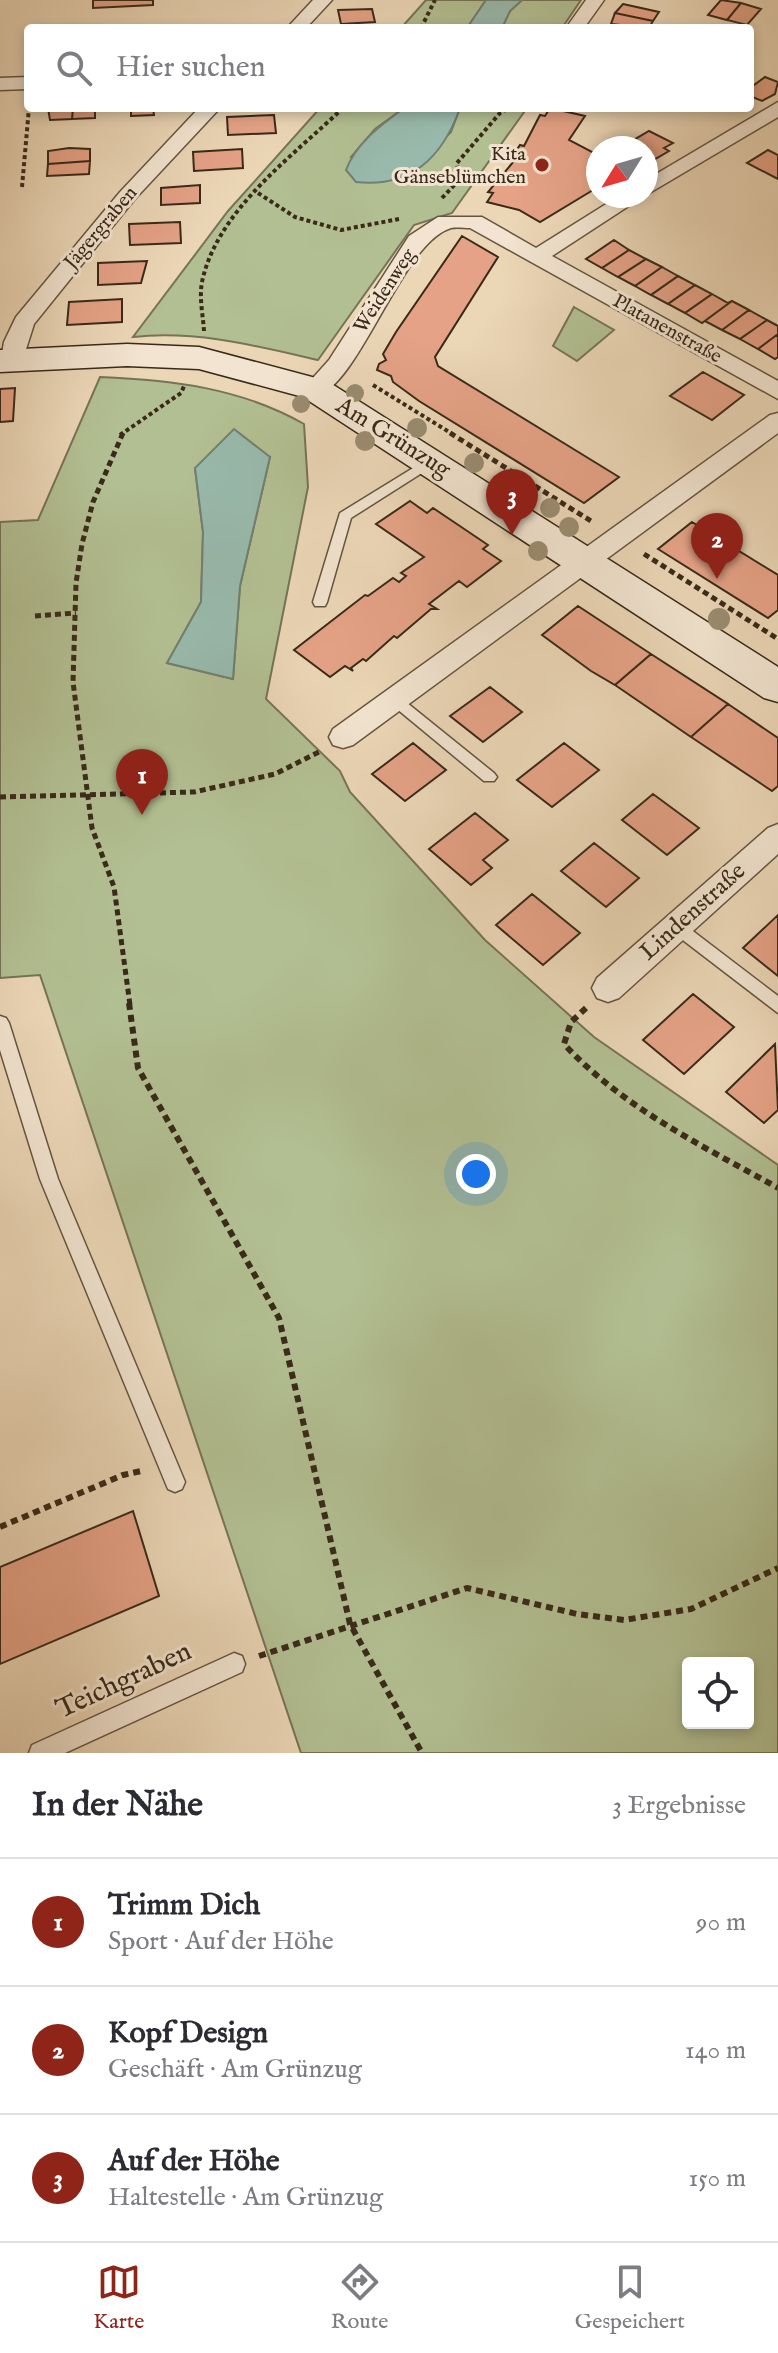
<!DOCTYPE html>
<html lang="de">
<head>
<meta charset="utf-8">
<style>
  :root { --surface:#fff; --page:#f2f2f3; --text:#2b2b33; --muted:#7c7c81; --line:#e1e1e2; --accent:#8f2418 }
  body { margin:0; font-family:"IM FELL English",serif; background:var(--page); color:var(--text) }
  .controls { position:absolute; right:24px; bottom:24px; display:grid; overflow:hidden; border-radius:8px; box-shadow:0 4px 12px #0003 }
  .controls button { width:72px; height:72px; display:grid; place-items:center; padding:0; border:0; border-bottom:2px solid var(--line); background:var(--surface); color:var(--text); font:40px sans-serif }
  .compass { position:absolute; left:586px; top:136px; width:72px; height:72px; border-radius:50%; background:var(--surface); box-shadow:0 4px 12px #0003; rotate:233deg }
  .you { position:absolute; left:476px; top:1174px; width:28px; height:28px; margin:-20px; border:6px solid #fff; border-radius:50%; background:#1a73e8; box-shadow:0 0 0 12px #1a73e833 }
  .badge { display:grid; place-items:center; width:52px; height:52px; border-radius:50%; background:var(--accent); color:#fff; font-size:26px; font-weight:700 }
  .pin { position:absolute; translate:-50% -66px; filter:drop-shadow(0 2px 4px #0008) }
  .pin::after { content:''; position:absolute; top:42px; width:28px; height:24px; background:inherit; clip-path:polygon(0 0,100% 0,50% 100%) }
  .list { margin:0; padding:0; list-style:none }
  h2 { display:flex; justify-content:space-between; align-items:center; height:104px; margin:0; padding:0 32px; font-size:34px }
  h2 small { font-size:26px; font-weight:400; color:var(--muted) }
  .list li { display:grid; grid-template-columns:52px 1fr auto; gap:24px; align-items:center; box-sizing:border-box; height:128px; padding:0 32px; border-top:2px solid var(--line) }
  .list b { display:block; font-size:30px; white-space:nowrap }
  .list p { margin:0; font-size:26px; white-space:nowrap; color:var(--muted) }
  .list em { font-size:26px; font-style:normal; color:var(--muted) }
  .icon { flex:none; width:44px; height:44px; fill:none; stroke:currentColor; stroke-width:2; stroke-linecap:round; stroke-linejoin:round }
  .map { position:relative; flex:none; width:778px; height:1753px; overflow:hidden }
  .search { position:absolute; background:var(--surface); box-shadow:0 4px 12px #0003; left:24px; right:24px; top:24px; height:88px; display:flex; align-items:center; gap:20px; box-sizing:border-box; padding:0 28px; border-radius:8px; color:var(--muted); font-size:30px }
  .sheet { height:488px; background:var(--surface) }
  nav { display:flex; justify-content:space-around; align-items:center; box-sizing:border-box; height:112px; border-top:2px solid var(--line); background:var(--surface); font-size:22px; color:var(--muted) }
  nav a { display:grid; justify-items:center; gap:4px }
  nav .on { color:var(--accent) }
  .map>svg:first-child { display:block }
  .green { fill:#b2bf92; stroke:#767456; stroke-width:2; fill-rule:evenodd }
  .water { fill:#98b9ab; stroke:#728071; stroke-width:2 }
  .building { fill:#e5a286; stroke:#392a19; stroke-width:2 }
  .lines { fill:none; stroke-linecap:round; stroke-linejoin:round }
  .lane-casing { stroke:#665540; stroke-width:3 }
  .street-casing { stroke:#665540; stroke-width:3 }
  .secondary-casing { stroke:#392a19; stroke-width:3 }
  .path-far2 { stroke:#392a19; stroke-width:4; stroke-dasharray:4 3; stroke-linecap:butt }
  .path-far1 { stroke:#392a19; stroke-width:5; stroke-dasharray:6 4; stroke-linecap:butt }
  .path { stroke:#392a19; stroke-width:6; stroke-dasharray:7 5; stroke-linecap:butt }
  .lane { fill:#f2e4d0; fill-rule:evenodd }
  .street { fill:#f2e4d0; fill-rule:evenodd }
  .secondary { fill:#f2e4d0; fill-rule:evenodd }
  .tree { fill:#9a8c70 }
  .poi-dot { fill:#8f2418; stroke:#f2e4d0; stroke-width:3 }
  .labels { text-anchor:middle; dominant-baseline:central; stroke-width:6; stroke-linejoin:round; paint-order:stroke }
  .far-poi-label { font-size:20px; fill:#392a19; stroke:#f2e4d0; text-anchor:end }
  .far-street-label { font-size:20px; fill:#392a19; stroke:#f2e4d0 }
  .street-label { font-size:24px; fill:#392a19; stroke:#f2e4d0 }
  .near-street-label { font-size:28px; fill:#392a19; stroke:#f2e4d0 }
</style>
</head>
<body>
<div class="map">
<svg width="778" height="1753" viewBox="0 0 778 1753">
  <rect width="100%" height="100%" fill="#ebd6b6"/>
  <filter id="stains"><feTurbulence type="fractalNoise" baseFrequency=".0025" numOctaves="4"/><feColorMatrix values="0 0 0 0 .2 0 0 0 0 .09 0 0 0 0 .02 0 0 0 .5 -.17"/></filter>
  <radialGradient id="worn" r=".72"><stop offset=".6" stop-color="#630" stop-opacity="0"/><stop offset="1" stop-color="#630" stop-opacity=".3"/></radialGradient>
  <path class="green" d="M426,0H486L467,28H401Z
    M522,0H581L562,28H502L510,11Z
    M320,108H404L375,129L351,157L407,178L451,132L460,108H527L452,213L414,225L318,360C257,346 196,330 133,337L228,211Z
    M574,307L614,330L577,361L553,346Z
    M100,377C172,380 241,388 304,424L308,487L266,699L340,771L350,792L485,940L594,1037L778,1165V1753H301L40,975L0,978V522L38,520ZM270,457L240,586L233,679L167,663L201,602L203,532L195,468ZM688,1663H748V1723H688Z"/>
  <path class="water" d="M486,0H522L510,11L502,28H467Z
    M404,108H460C442,158 411,188 356,182L346,170C356,143 381,125 404,108Z
    M234,429L270,457L240,586L233,679L167,663L201,602L203,532L195,468Z"/>
  <path class="building" d="M93,0H153V5L93,8Z
    M721,0L741,3L727,20L708,15Z
    M741,3L761,9L747,25L727,20Z
    M623,4L659,12L653,21L615,13Z
    M372,9L375,22L341,24L338,10Z
    M615,13L653,21L649,28L611,24Z
    M765,77L778,82L775,94L762,101L750,96V88Z
    M73,108L72,119L50,120L48,108Z
    M73,108H95V118L72,119Z
    M131,108H153L154,115L131,116Z
    M550,108L585,116L569,140L598,155V187L540,222L519,210L487,202L493,193L488,192L514,161L510,160L520,145L524,146L540,115L545,116Z
    M274,115L276,133L228,135L227,117Z
    M649,131L673,143L664,148L669,151L650,162L646,160V148H620Z
    M69,148L90,149V161L48,164V151Z
    M242,149L243,168L194,171L193,152Z
    M768,150L778,155V179L747,163Z
    M90,161L89,174L47,176L48,164Z
    M200,185V203L161,205V188Z
    M180,222L181,243L130,245L129,224Z
    M462,236L498,257L435,357L438,366L619,477L584,503L419,401L393,382L391,376L377,370L379,364L386,360L383,354L396,332Z
    M614,240L629,250L602,268L586,259Z
    M629,250L646,259L618,277L602,268Z
    M646,259L662,267L635,286L618,277Z
    M147,261L141,283L98,285V263Z
    M662,267L678,276L651,295L635,286Z
    M678,276L695,285L668,304L651,295Z
    M695,285L712,294L685,313L668,304Z
    M712,294L728,303L732,301L702,323L685,313Z
    M122,299V322L67,325L69,302Z
    M732,301L749,310L722,330L705,321L702,323Z
    M749,310L767,320L740,339L722,330Z
    M767,320L778,326V334L758,349L740,339Z
    M778,334V357L775,359L758,349Z
    M703,372L744,395L712,420L670,396Z
    M15,388L13,421L0,422V389Z
    M410,501L427,513L433,508L488,545L483,549L501,561L467,587L459,581L429,604L437,609H431L397,638L394,636L366,661L363,659L351,668L353,671L345,666L330,677L294,650L365,595L368,596L393,578L399,582L406,576L401,573L424,557L376,524Z
    M692,522L778,575V610L768,618L658,549Z
    M578,606L651,654L615,685L591,671L542,635Z
    M651,654L728,704L691,737L615,685Z
    M490,687L522,712L483,742L450,716Z
    M728,704L778,738V786L772,791L691,737Z
    M413,743L446,770L405,801L372,774Z
    M564,743L599,770L552,807L517,780Z
    M653,794L699,828L667,855L622,820Z
    M475,813L508,840L483,860L492,868L471,885L429,849Z
    M594,843L639,878L606,907L561,871Z
    M532,894L580,933L543,965L496,925Z
    M778,915V976L743,948Z
    M693,994L734,1027L684,1074L643,1040Z
    M775,1044L778,1110L764,1123L726,1092Z
    M133,1511L159,1596L0,1664V1567Z"/>
  <g class="lines">
    <defs>
      <path id="lane" d="M431,457L436,458V464L351,518L327,602L325,606H315L313,602L340,513Z
        M396,694L494,773L497,777L494,781H484L391,704L389,700Z
        M677,919L778,996V1013L671,931L669,926L671,921Z
        M0,1016L6,1018L9,1023L58,1179L185,1482L182,1489L175,1492L168,1489L40,1179L0,1050Z
        M234,1653L242,1656L245,1664L242,1672L65,1753H29L32,1745Z"/>
      <path id="street" d="M313,0H332L306,28H287Z
        M586,0H604L584,28H566Z
        M28,77V89L0,90V78Z
        M778,102V117L646,195V180Z
        M199,108H220L134,200L34,324L21,365H5L1,360L4,342L16,317L120,192Z
        M619,196H644L552,256L778,381V399L470,228C464,228 456,227 451,228C401,243 361,384 315,397L303,389L329,360L409,236L438,217H482L536,248Z
        M778,413V433L353,745L343,748L333,745L329,737L333,729L770,415Z
        M778,824V854L619,998L608,1002L597,998L592,988L597,978L768,828Z"/>
      <path id="secondary" d="M127,344L199,347L327,381L778,667V702L764,698L303,397L199,369L127,366L0,372V350Z"/>
    </defs>
    <use href="#lane" class="lane-casing"/>
    <use href="#street" class="street-casing"/>
    <use href="#secondary" class="secondary-casing"/>
    <path class="path-far2" d="M421,28L435,0
      M22,187L29,108
      M258,193L295,217L341,230L399,219
      M442,198L459,180L457,163L500,113L509,108
      M204,331C203,315 199,298 202,282C217,210 293,156 343,108
      M373,385L454,435
      M120,435L181,393L185,384"/>
    <path class="path-far1" d="M123,433L93,502L82,544L76,583L73,682L92,828L114,887L130,1005
      M450,433L591,521
      M644,554L778,639
      M35,616L76,613
      M0,797L194,792L275,774L319,752"/>
    <path class="path" d="M129,1003L138,1068L279,1318L350,1624L422,1753
      M586,1008L571,1022L564,1044C623,1108 703,1146 778,1188
      M0,1527L123,1475L141,1471
      M259,1656L467,1588L577,1614L624,1620L691,1609L778,1568"/>
    <use href="#lane" class="lane"/>
    <use href="#street" class="street"/>
    <use href="#secondary" class="secondary"/>
  </g>
  <g class="tree">
    <circle cx="355" cy="393" r="9"/>
    <circle cx="301" cy="404" r="9"/>
    <circle cx="417" cy="428" r="10"/>
    <circle cx="365" cy="441" r="10"/>
    <circle cx="474" cy="463" r="10"/>
    <circle cx="507" cy="480" r="10"/>
    <circle cx="550" cy="508" r="10"/>
    <circle cx="569" cy="527" r="10"/>
    <circle cx="538" cy="551" r="10"/>
    <circle cx="719" cy="619" r="11"/>
  </g>
  <circle class="poi-dot" cx="542" cy="165" r="8"/>
  <g class="labels">
    <g class="far-poi-label">
      <text x="526" y="154">Kita<tspan x="526" dy="23">Gänseblümchen</tspan></text>
    </g>
    <g class="far-street-label">
      <text transform="translate(101 228) rotate(-50)">Jägergraben</text>
      <text transform="translate(385 291) rotate(-57)">Weidenweg</text>
      <text transform="translate(667 329) rotate(29)">Platanenstraße</text>
    </g>
    <g class="street-label">
      <text transform="translate(393 438) rotate(32)">Am Grünzug</text>
      <text transform="translate(693 912) rotate(-42)">Lindenstraße</text>
    </g>
    <g class="near-street-label">
      <text transform="translate(124 1681) rotate(-25)">Teichgraben</text>
    </g>
  </g>
  <rect width="100%" height="100%" filter="url(#stains)"/>
  <rect width="100%" height="100%" fill="url(#worn)"/>
</svg>
<div class="controls">
<button><svg class="icon" aria-label="locate" viewBox="0 0 24 24"><circle cx="12" cy="12" r="6"/><path d="M12 2v4M12 18v4M2 12h4M18 12h4"/></svg></button>
</div>
<svg class="compass" viewBox="-18 -18 36 36"><path d="M0-13l5 13h-10z" fill="#e53935"/><path d="M0 13l5-13h-10z" fill="#7c7c81"/></svg>
<div class="you"></div>
<div class="pin badge" style="left:142px;top:815px">1</div>
<div class="pin badge" style="left:717px;top:579px">2</div>
<div class="pin badge" style="left:512px;top:535px">3</div>
<div class="search"><svg class="icon" aria-label="search" viewBox="0 0 24 24"><circle cx="10" cy="10" r="6"/><path d="M15 15l6 6"/></svg>Hier suchen</div>
</div>
<section class="sheet">
<h2>In der Nähe<small>3 Ergebnisse</small></h2>
<ul class="list">
<li><span class="badge">1</span><div><b>Trimm Dich</b><p>Sport · Auf der Höhe</p></div><em>90 m</em></li>
<li><span class="badge">2</span><div><b>Kopf Design</b><p>Geschäft · Am Grünzug</p></div><em>140 m</em></li>
<li><span class="badge">3</span><div><b>Auf der Höhe</b><p>Haltestelle · Am Grünzug</p></div><em>150 m</em></li>
</ul>
</section>
<nav>
<a class="on"><svg class="icon" aria-label="map" viewBox="0 0 24 24"><path d="M3 6l6-2 6 2 6-2v14l-6 2-6-2-6 2zM9 4v14M15 6v14"/></svg>Karte</a>
<a><svg class="icon" aria-label="directions" viewBox="0 0 24 24"><path d="M12 3l9 9-9 9-9-9zM9 14v-3h6M13 9l2 2-2 2"/></svg>Route</a>
<a><svg class="icon" aria-label="saved" viewBox="0 0 24 24"><path d="M7 4h10v16l-5-4-5 4z"/></svg>Gespeichert</a>
</nav>
</body>
</html>
